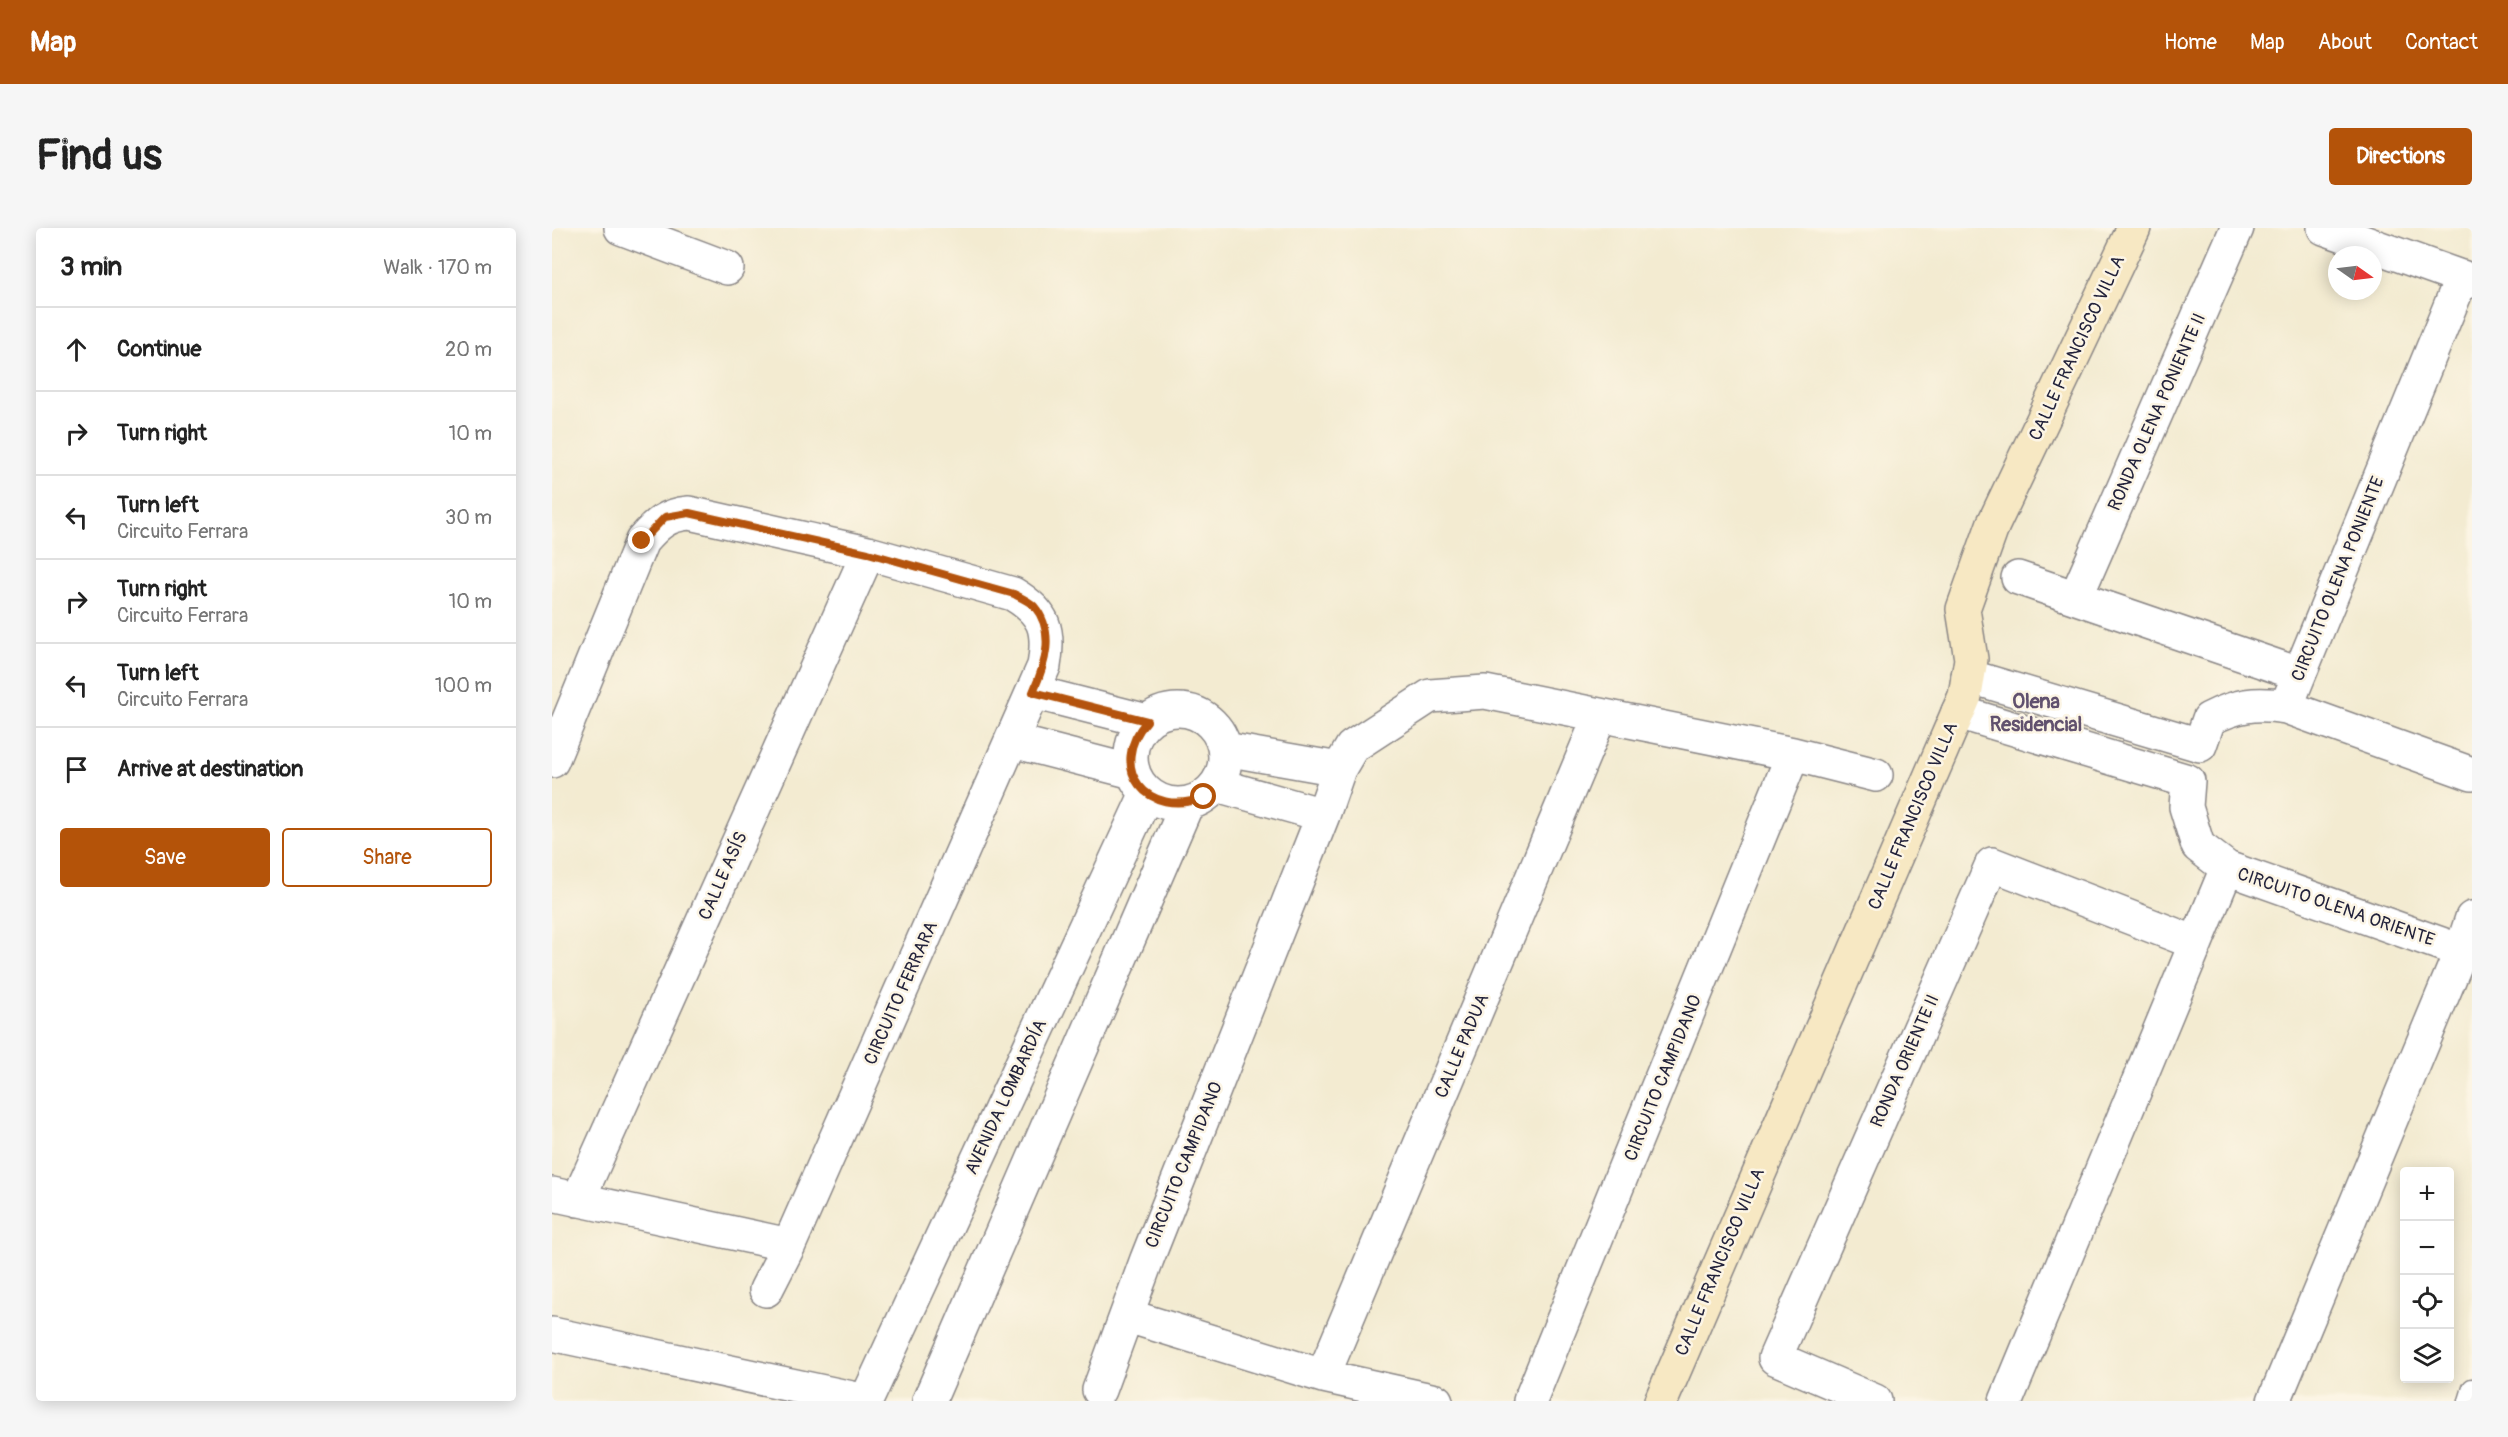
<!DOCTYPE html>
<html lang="en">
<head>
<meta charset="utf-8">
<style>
  :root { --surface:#fff; --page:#f6f6f6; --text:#222; --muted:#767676; --line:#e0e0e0; --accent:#b45309 }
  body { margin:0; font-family:Pangolin,sans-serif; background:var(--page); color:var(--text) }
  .controls { position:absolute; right:18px; bottom:18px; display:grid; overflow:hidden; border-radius:6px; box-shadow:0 3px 15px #0003 }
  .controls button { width:54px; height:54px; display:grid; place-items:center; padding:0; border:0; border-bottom:2px solid var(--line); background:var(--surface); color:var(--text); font:30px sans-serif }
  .compass { position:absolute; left:1776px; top:18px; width:54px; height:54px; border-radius:50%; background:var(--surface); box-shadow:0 3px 15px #0003; rotate:104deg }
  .stop { position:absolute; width:18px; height:18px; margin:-14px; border:4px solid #b45309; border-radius:50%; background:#fff }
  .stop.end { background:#b45309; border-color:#fff; box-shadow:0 2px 6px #0008 }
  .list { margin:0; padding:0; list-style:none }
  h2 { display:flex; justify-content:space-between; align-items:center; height:78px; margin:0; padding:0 24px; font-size:26px }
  h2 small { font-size:20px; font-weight:400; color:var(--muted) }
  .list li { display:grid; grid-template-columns:39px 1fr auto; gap:18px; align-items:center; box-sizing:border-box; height:84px; padding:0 24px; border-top:2px solid var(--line) }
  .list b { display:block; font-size:22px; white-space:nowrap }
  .list p { margin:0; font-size:20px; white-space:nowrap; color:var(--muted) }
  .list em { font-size:20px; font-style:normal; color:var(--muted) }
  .actions { display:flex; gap:12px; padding:18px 24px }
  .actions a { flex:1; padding:14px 0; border:2px solid var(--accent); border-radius:6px; text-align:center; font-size:21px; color:var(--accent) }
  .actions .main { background:var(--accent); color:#fff }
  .icon { flex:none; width:33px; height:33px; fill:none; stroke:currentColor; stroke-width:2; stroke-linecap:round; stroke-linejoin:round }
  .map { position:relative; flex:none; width:1920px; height:1173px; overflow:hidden; border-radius:6px }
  header { display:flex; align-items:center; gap:36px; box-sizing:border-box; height:84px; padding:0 30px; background:var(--accent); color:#fff }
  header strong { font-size:28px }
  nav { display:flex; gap:33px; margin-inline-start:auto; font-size:21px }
  .intro { display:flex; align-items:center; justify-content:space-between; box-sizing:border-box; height:144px; padding:0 36px }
  h1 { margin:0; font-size:42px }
  .button { padding:15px 27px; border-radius:6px; background:var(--accent); color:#fff; font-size:21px; font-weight:700 }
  main { display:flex; gap:36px; padding:0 36px }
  aside { flex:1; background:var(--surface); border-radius:6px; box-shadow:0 3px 15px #0003 }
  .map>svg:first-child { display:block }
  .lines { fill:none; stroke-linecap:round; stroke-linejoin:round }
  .lane-casing { stroke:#8a8686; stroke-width:21 }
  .street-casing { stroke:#8a8686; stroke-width:36 }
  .secondary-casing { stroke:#8a8686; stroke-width:36 }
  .lane { stroke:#fff; stroke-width:18 }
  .street { stroke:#fff; stroke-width:33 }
  .secondary { stroke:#f7e8c3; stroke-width:33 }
  .route { stroke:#b45309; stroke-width:8 }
  .labels { text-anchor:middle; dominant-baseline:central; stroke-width:5; stroke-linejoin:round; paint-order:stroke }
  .street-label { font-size:18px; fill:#22223b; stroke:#fcf5e5 }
  .neighbourhood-label { font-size:20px; font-weight:bold; fill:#61516e; stroke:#fcf5e5 }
</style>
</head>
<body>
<header>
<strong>Map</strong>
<nav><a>Home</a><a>Map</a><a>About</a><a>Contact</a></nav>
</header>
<div class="intro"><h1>Find us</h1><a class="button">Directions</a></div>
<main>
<aside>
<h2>3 min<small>Walk · 170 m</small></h2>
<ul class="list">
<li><svg class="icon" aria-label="ahead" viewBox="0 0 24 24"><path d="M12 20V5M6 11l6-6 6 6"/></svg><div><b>Continue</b></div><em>20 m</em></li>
<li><svg class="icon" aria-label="right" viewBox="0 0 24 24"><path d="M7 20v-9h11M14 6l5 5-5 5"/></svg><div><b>Turn right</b></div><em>10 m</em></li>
<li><svg class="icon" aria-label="left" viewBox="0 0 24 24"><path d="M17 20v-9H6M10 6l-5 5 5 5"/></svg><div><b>Turn left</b><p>Circuito Ferrara</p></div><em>30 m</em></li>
<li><svg class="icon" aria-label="right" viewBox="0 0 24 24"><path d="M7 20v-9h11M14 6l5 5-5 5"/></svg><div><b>Turn right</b><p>Circuito Ferrara</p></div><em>10 m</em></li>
<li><svg class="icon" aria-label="left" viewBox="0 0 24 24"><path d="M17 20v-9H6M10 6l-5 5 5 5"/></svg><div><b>Turn left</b><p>Circuito Ferrara</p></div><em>100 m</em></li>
<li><svg class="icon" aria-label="arrive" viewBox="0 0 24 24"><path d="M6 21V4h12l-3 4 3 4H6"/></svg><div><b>Arrive at destination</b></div></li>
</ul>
<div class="actions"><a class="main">Save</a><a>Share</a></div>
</aside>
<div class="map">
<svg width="1920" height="1173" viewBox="0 0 1920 1173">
  <rect width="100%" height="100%" fill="#fcf5e5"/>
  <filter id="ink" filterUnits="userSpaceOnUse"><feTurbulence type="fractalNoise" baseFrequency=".0167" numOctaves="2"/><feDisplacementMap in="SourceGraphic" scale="12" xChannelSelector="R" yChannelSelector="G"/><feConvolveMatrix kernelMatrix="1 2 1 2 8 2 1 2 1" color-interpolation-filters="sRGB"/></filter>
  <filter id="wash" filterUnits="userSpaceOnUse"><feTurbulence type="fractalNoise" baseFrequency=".008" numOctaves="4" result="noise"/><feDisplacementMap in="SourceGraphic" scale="24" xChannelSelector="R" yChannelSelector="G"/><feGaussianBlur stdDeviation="1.35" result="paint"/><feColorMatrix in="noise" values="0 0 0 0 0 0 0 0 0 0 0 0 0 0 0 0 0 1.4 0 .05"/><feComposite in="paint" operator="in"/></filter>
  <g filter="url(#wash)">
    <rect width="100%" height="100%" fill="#f3ebd1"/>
  </g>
  <g filter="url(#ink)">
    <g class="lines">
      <defs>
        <path id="lane" d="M1916,1173L1920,1160"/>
        <path id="street" d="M69,0L175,40
          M1772,0L1920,53
          M1466,350L1747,446
          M1524,369L1685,0
          M1416,448L1648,517L1657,491C1685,477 1703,474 1734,479L1920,546
          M481,464L595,493
          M1734,479L1910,49
          M579 529a47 47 0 1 1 94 0a47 47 0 1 1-94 0Z
          M1406,484L1636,553L1634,579L1646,618L1675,640L1909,723
          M461,513L581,544
          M673,521L787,541
          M0,533L90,313C105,296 114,287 137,285L316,325L461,366C493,385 498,402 492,438L237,1017L214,1062
          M665,557L771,587
          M0,966L237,1017
          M26,972L316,325
          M576,1088L771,1148L884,1173
          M0,1106L314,1173
          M771,1148L1048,488
          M547,1162L595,1031L771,587L787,541L800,519L878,468L933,464L1241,526L1324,547
          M314,1173L595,565
          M377,1173L635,576
          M978,1173L1241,526
          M1323,1173L1223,1130L1440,636L1644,715
          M1454,1173L1675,640
          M1722,1173L1909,723L1920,690"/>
        <path id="secondary" d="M1109,1173L1413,468L1419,431L1411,381L1441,297L1582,0"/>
      </defs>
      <use href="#lane" class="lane-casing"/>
      <use href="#street" class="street-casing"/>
      <use href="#secondary" class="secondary-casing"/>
      <use href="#lane" class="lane"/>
      <use href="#street" class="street"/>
      <use href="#secondary" class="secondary"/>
    </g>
  </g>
  <g class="lines" filter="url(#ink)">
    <path class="route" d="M90,313L113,289L137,285L316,325L462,366C468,369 477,373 482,378C504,404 493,437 481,464L595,493C554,539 595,592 652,569"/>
  </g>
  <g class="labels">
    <g class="street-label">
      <text transform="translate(1525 120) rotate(-65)">CALLE FRANCISCO VILLA</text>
      <text transform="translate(1605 184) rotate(-66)">RONDA OLENA PONIENTE II</text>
      <text transform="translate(1786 351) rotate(-68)">CIRCUITO OLENA PONIENTE</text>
      <text transform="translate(1361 588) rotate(-67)">CALLE FRANCISCO VILLA</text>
      <text transform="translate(171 648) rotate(-66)">CALLE ASÍS</text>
      <text transform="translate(1784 679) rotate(19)">CIRCUITO OLENA ORIENTE</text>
      <text transform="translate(349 765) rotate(-66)">CIRCUITO FERRARA</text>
      <text transform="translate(910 818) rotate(-67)">CALLE PADUA</text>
      <text transform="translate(1353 833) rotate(-66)">RONDA ORIENTE II</text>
      <text transform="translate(1111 850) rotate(-68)">CIRCUITO CAMPIDANO</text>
      <text transform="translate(454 869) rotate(-65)">AVENIDA LOMBARDÍA</text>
      <text transform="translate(632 937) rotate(-68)">CIRCUITO CAMPIDANO</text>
      <text transform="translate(1168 1034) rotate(-67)">CALLE FRANCISCO VILLA</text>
    </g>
    <g class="neighbourhood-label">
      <text x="1484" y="473">Olena<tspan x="1484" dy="23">Residencial</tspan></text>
    </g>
  </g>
</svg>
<div class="controls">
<button>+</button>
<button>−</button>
<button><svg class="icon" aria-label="locate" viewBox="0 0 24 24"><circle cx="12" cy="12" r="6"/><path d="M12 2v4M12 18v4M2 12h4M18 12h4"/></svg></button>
<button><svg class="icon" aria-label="layers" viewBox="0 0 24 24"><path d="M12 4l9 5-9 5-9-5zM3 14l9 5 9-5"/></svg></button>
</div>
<svg class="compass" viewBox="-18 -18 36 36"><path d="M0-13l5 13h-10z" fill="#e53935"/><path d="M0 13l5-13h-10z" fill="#767676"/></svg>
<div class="stop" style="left:652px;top:569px"></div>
<div class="stop end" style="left:90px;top:313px"></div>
</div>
</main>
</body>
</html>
